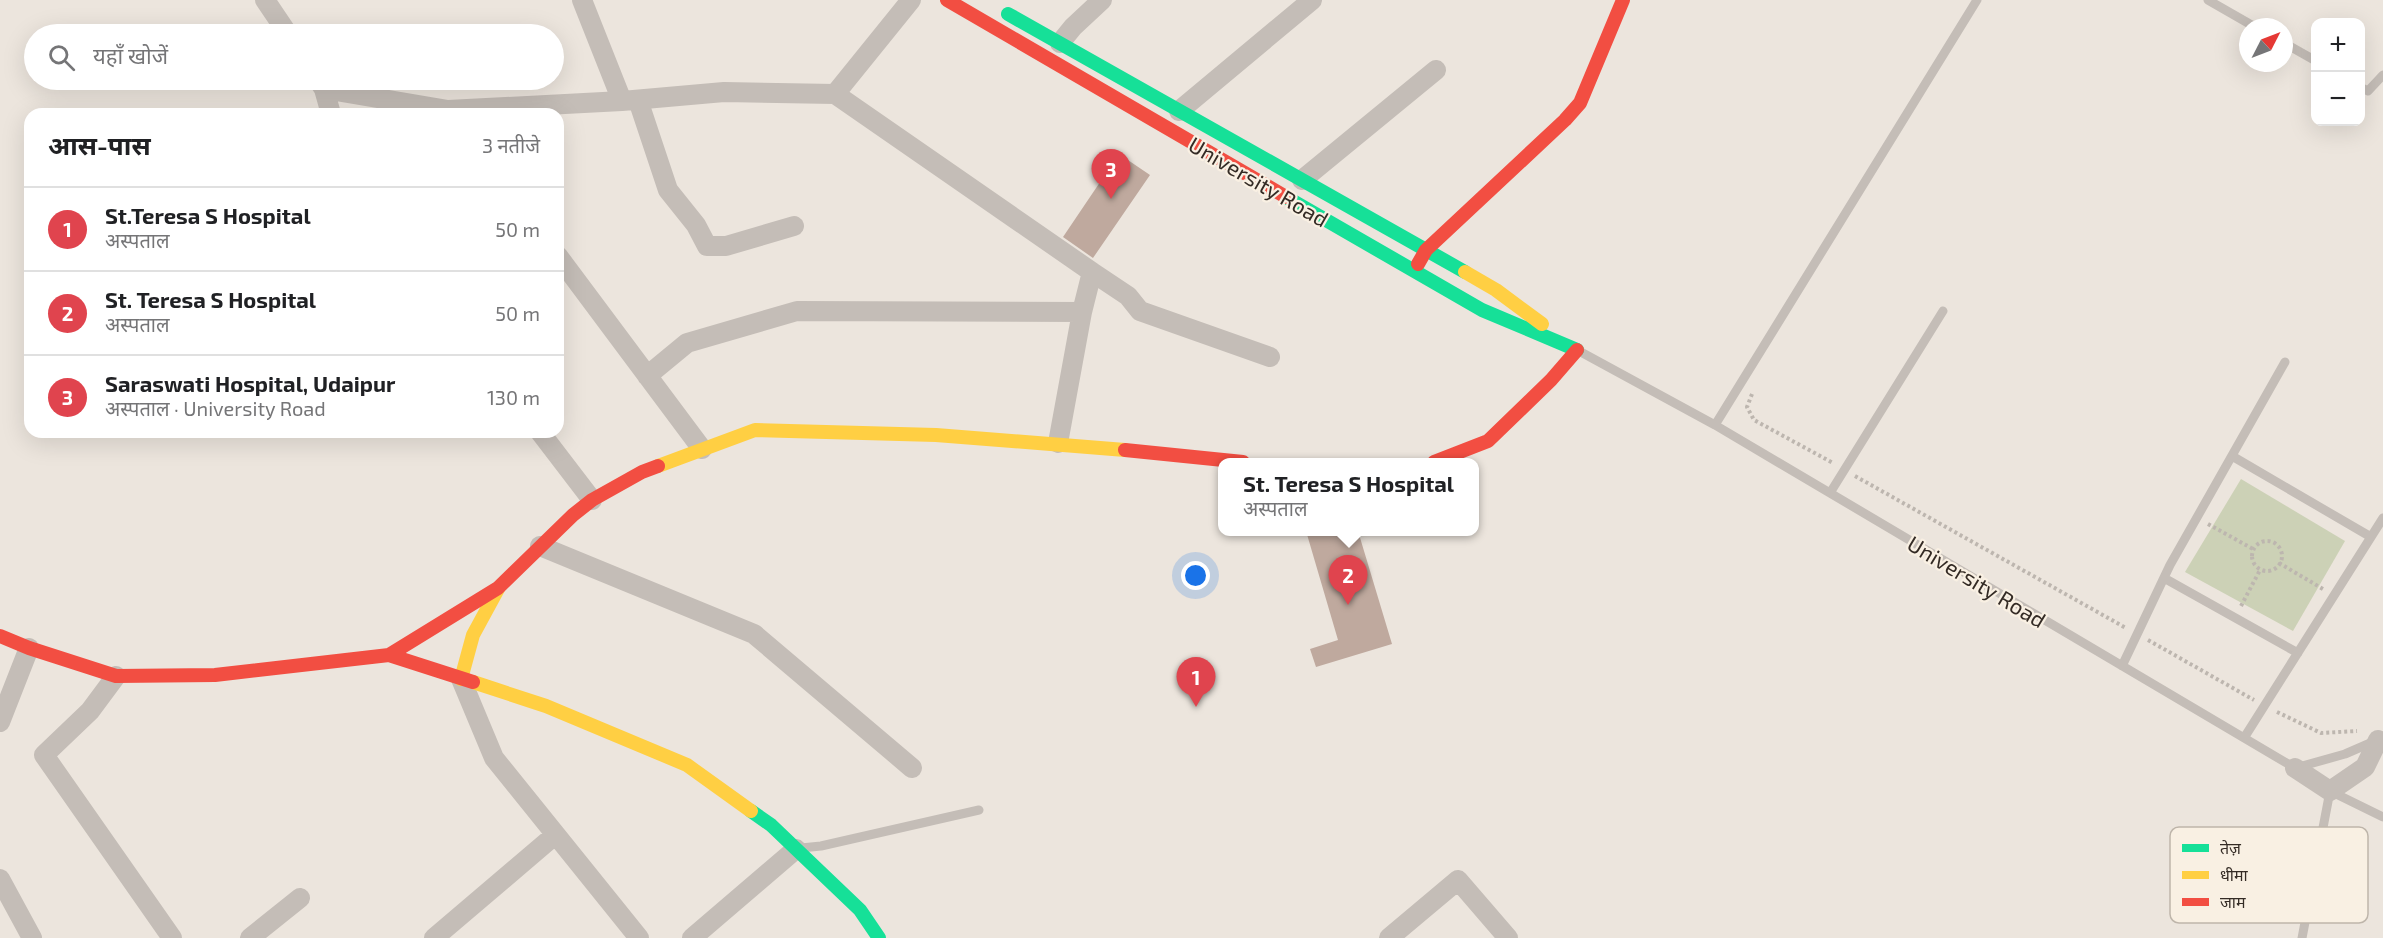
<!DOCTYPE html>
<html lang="hi">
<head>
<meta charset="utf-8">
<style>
  :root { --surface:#fff; --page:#f6f6f6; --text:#202124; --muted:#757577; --line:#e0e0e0; --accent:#b45309 }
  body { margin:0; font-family:"Exo 2","Noto Sans Devanagari",sans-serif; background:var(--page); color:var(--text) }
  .controls { position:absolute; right:18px; top:18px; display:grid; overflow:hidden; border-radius:12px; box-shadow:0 6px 24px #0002 }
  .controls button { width:54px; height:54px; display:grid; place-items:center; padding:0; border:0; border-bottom:2px solid var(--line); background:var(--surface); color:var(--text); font:30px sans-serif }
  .compass { position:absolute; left:2239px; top:18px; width:54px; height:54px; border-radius:50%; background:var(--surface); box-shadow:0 6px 24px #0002; rotate:48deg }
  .you { position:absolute; left:1196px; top:576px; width:21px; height:21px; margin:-15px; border:4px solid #fff; border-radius:50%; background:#1a73e8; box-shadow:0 0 0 9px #1a73e833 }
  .badge { display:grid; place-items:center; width:39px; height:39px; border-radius:50%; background:var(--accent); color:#fff; font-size:20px; font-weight:700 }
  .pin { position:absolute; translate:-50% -50px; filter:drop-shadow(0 2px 3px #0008) }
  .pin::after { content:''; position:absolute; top:32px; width:21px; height:18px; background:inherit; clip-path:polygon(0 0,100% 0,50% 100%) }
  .popup { position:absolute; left:1218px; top:458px; width:261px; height:78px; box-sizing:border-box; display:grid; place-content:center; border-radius:12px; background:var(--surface); filter:drop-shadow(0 2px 4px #0005); font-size:20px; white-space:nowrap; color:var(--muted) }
  .popup b { font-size:22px; color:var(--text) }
  .popup::after { content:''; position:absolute; left:50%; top:100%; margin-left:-12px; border:12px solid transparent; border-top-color:var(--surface) }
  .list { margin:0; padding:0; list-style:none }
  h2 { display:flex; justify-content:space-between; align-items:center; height:78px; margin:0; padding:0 24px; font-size:26px }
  h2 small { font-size:20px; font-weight:400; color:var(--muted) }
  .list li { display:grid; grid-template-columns:39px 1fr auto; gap:18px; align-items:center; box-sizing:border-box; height:84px; padding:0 24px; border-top:2px solid var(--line) }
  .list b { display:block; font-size:22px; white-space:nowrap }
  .list p { margin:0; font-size:20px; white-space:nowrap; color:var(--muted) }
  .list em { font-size:20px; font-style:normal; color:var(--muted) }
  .icon { flex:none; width:33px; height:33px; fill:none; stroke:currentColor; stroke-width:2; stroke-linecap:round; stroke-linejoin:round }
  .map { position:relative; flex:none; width:2383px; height:938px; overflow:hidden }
  .search { position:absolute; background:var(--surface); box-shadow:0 6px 24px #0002; left:24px; top:24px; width:540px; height:66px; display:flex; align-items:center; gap:15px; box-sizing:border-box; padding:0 21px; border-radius:33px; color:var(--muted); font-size:22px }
  .panel { position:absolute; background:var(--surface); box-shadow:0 6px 24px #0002; left:24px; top:108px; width:540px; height:330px; border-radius:18px }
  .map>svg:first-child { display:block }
  .green { fill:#ccd1b6 }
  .building { fill:#bfa99e }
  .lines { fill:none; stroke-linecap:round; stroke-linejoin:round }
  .path { stroke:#bdb6af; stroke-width:4; stroke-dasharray:3 3; stroke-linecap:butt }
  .lane { stroke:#c4bdb7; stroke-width:9 }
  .street { stroke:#c4bdb7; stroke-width:20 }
  .fast { stroke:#16e098; stroke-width:14 }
  .slow { stroke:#ffcf43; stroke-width:14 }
  .jam { stroke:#f24e42; stroke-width:14 }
  .labels { text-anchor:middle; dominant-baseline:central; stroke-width:4.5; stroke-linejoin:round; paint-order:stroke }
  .street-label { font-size:22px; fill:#342b25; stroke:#f9f0e3 }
  .key { fill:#f9f0e3; stroke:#beb5aa; stroke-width:1.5 }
  .key-label { font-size:16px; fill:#342b25 }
</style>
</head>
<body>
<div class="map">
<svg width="2383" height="938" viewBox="0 0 2383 938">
  <rect width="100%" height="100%" fill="#ece5dd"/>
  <path class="green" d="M2241,479L2345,541L2293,631L2185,572Z"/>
  <path class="building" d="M1119,154L1150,175L1093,258L1063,237Z
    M1306,531H1358L1392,644L1316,667L1310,649L1338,640Z"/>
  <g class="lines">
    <path class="path" d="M1752,394L1747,407L1754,420L1833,463
      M1855,476L2126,628
      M2208,524L2253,549
      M2252 556a15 15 0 1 1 30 0a15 15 0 1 1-30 0Z
      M2279,563L2323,589
      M2241,606L2260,570
      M2148,640L2254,700
      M2277,712L2321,733L2357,731"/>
    <path class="lane" d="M2208,0L2255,27
      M2284,43L2316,61
      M2360,87L2368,91L2383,75
      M1579,351L1715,425L2295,768L2345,754L2375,741
      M1715,425L1977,0
      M2232,456L2371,537
      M1830,493L1943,311
      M2164,578L2298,653
      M2122,666L2170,565L2285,362
      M2244,738L2383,518
      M801,848L821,846L979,810
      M2302,938L2330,791L2383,817"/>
    <path class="street" d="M265,0L288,34
      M582,0L622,101
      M911,0L835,94L1092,272L1082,312L1058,443
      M1060,43L1073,27L1102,0
      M318,80L324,89L448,110L622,101L724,92L835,94
      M324,89L331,114
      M638,100L668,190L696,225L707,246H726L794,226
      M1179,111L1312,0
      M1302,180L1436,70
      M558,256L702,449
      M1092,272L1128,296L1140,311L1270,357
      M647,376L687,343L797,311L1082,312
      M540,432L592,500
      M540,546L754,634L912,768
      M116,676L90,711L44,755L172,938
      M461,679L494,758L639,938
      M0,722L29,648
      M2295,768L2330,791L2365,767L2378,740
      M0,879L32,938
      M250,938L300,898
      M434,938L555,835
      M692,938L796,849
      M1389,938L1458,880L1508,938"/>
    <path class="fast" d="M1008,14L1465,272
      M1286,197L1482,310L1577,350
      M751,811L771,825L860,910L879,938"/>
    <path class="slow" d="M1465,272L1496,290L1542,324
      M658,466L755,430L936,435L1125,450
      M461,679L473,635L498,589
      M473,682L546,706L687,765L751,811"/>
    <path class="jam" d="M947,0L1286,197
      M1418,264L1426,250L1565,120L1580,103L1623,0
      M1125,450L1243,462
      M1434,462L1488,441L1551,380L1577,350
      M0,636L29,648L116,676L215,675L389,655L473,682
      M389,655L498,588L573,515L592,500L642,472L658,466"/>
  </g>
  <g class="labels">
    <g class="street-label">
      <text transform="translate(1259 181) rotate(30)">University Road</text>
      <text transform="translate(1977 581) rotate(31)">University Road</text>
    </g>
  </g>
  <rect x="2170" y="827" width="198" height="96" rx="9" class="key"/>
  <rect x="2182" y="844" width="27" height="8" fill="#16e098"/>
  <rect x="2182" y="871" width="27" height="8" fill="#ffcf43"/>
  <rect x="2182" y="898" width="27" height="8" fill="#f24e42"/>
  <g class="key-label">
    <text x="2220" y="854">तेज़</text>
    <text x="2220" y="881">धीमा</text>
    <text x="2220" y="908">जाम</text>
  </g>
</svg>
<div class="controls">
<button>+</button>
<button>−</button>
</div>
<svg class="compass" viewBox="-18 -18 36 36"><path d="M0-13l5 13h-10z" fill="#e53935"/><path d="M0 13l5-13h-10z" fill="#757577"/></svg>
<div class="you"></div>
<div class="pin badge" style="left:1196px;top:707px;background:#e0444e">1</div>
<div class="pin badge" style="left:1348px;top:605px;background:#e0444e">2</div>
<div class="popup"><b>St. Teresa S Hospital</b>अस्पताल</div>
<div class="pin badge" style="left:1111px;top:199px;background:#e0444e">3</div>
<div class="search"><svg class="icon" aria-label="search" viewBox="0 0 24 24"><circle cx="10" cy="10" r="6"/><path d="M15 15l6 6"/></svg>यहाँ खोजें</div>
<section class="panel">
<h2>आस-पास<small>3 नतीजे</small></h2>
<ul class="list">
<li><span class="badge" style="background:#e0444e">1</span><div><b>St.Teresa S Hospital</b><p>अस्पताल</p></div><em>50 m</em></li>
<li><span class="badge" style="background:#e0444e">2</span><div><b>St. Teresa S Hospital</b><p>अस्पताल</p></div><em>50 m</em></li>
<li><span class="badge" style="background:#e0444e">3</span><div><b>Saraswati Hospital, Udaipur</b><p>अस्पताल · University Road</p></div><em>130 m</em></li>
</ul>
</section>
</div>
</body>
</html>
